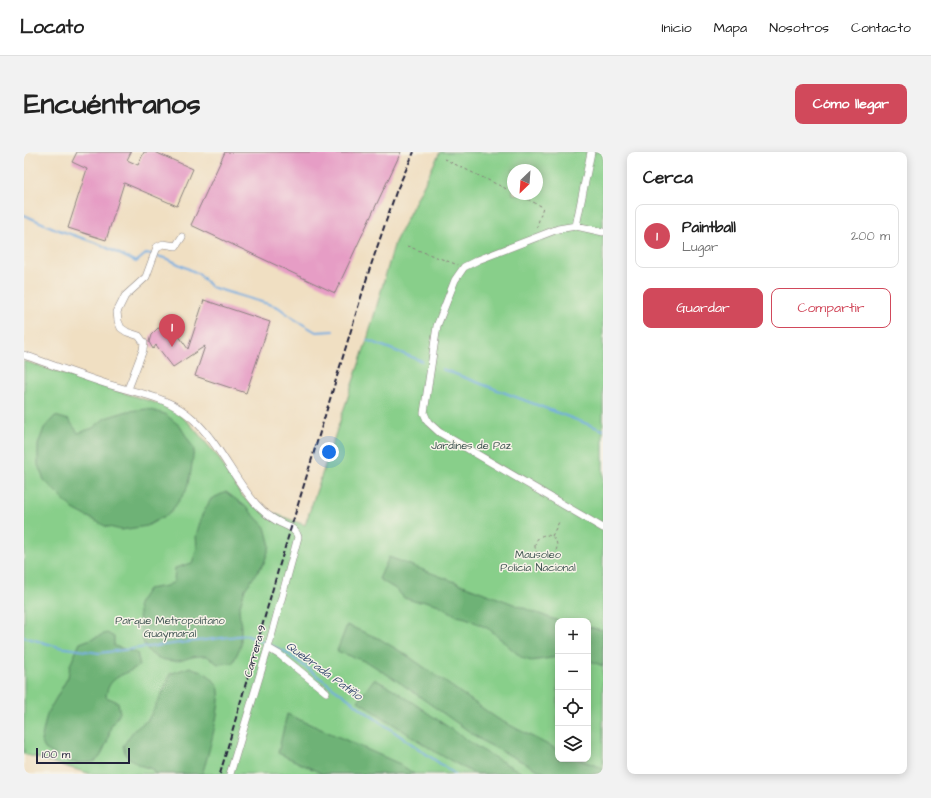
<!DOCTYPE html>
<html lang="es">
<head>
<meta charset="utf-8">
<style>
  :root { --surface:#fff; --page:#f2f2f2; --text:#222; --muted:#767676; --line:#e0e0e0; --accent:#d1495b }
  body { margin:0; font-family:"Architects Daughter",sans-serif; background:var(--page); color:var(--text) }
  .controls { position:absolute; right:12px; bottom:12px; display:grid; overflow:hidden; border-radius:8px; box-shadow:0 2px 10px #0003 }
  .controls button { width:36px; height:36px; display:grid; place-items:center; padding:0; border:0; border-bottom:1px solid var(--line); background:var(--surface); color:var(--text); font:20px sans-serif }
  .compass { position:absolute; left:483px; top:12px; width:36px; height:36px; border-radius:50%; background:var(--surface); box-shadow:0 2px 10px #0003; rotate:205deg }
  .scale { position:absolute; left:12px; bottom:10px; width:94px; box-sizing:border-box; padding-left:4px; border:2px solid #22223b; border-top:0; font-size:11px; line-height:14px; white-space:nowrap; color:#22223b; -webkit-text-stroke:3px #f7f3e8; paint-order:stroke }
  .you { position:absolute; left:305px; top:300px; width:14px; height:14px; margin:-10px; border:3px solid #fff; border-radius:50%; background:#1a73e8; box-shadow:0 0 0 6px #1a73e833 }
  .badge { display:grid; place-items:center; width:26px; height:26px; border-radius:50%; background:var(--accent); color:#fff; font-size:13px; font-weight:700 }
  .pin { position:absolute; translate:-50% -33px; filter:drop-shadow(0 1px 2px #0008) }
  .pin::after { content:''; position:absolute; top:21px; width:14px; height:12px; background:inherit; clip-path:polygon(0 0,100% 0,50% 100%) }
  .list { margin:0; padding:0; list-style:none }
  h2 { display:flex; justify-content:space-between; align-items:center; height:52px; margin:0; padding:0 16px; font-size:17px }
  h2 small { font-size:13px; font-weight:400; color:var(--muted) }
  .list li { display:grid; grid-template-columns:26px 1fr auto; gap:12px; align-items:center; box-sizing:border-box; height:64px; margin:0 8px 8px; padding:0 8px; border:1px solid var(--line); border-radius:8px }
  .list b { display:block; font-size:15px; white-space:nowrap }
  .list p { margin:0; font-size:13px; white-space:nowrap; color:var(--muted) }
  .list em { font-size:13px; font-style:normal; color:var(--muted) }
  .actions { display:flex; gap:8px; padding:12px 16px }
  .actions a { flex:1; padding:9px 0; border:1px solid var(--accent); border-radius:8px; text-align:center; font-size:14px; color:var(--accent) }
  .actions .main { background:var(--accent); color:#fff }
  .icon { flex:none; width:22px; height:22px; fill:none; stroke:currentColor; stroke-width:2; stroke-linecap:round; stroke-linejoin:round }
  .map { position:relative; flex:none; width:579px; height:622px; overflow:hidden; border-radius:8px }
  header { display:flex; align-items:center; gap:24px; box-sizing:border-box; height:56px; padding:0 20px; background:var(--surface); border-bottom:1px solid var(--line) }
  header strong { font-size:19px }
  nav { display:flex; gap:22px; margin-inline-start:auto; font-size:14px }
  .intro { display:flex; align-items:center; justify-content:space-between; box-sizing:border-box; height:96px; padding:0 24px }
  h1 { margin:0; font-size:28px }
  .button { padding:10px 18px; border-radius:8px; background:var(--accent); color:#fff; font-size:14px; font-weight:700 }
  main { display:flex; gap:24px; padding:0 24px }
  aside { flex:1; background:var(--surface); border-radius:8px; box-shadow:0 2px 10px #0003 }
  .map>svg:first-child { display:block }
  .green { fill:#88cf8a; stroke:#557862; fill-rule:evenodd }
  .forest { fill:#6eb276; stroke:#486a58 }
  .lines { fill:none; stroke-linecap:round; stroke-linejoin:round }
  .stream { stroke:#72ace2; stroke-width:2 }
  .building { fill:#e69dc5 }
  .minor-casing { stroke:#89807e; stroke-width:8 }
  .path { stroke:#89807e; stroke-width:1; stroke-dasharray:3 3; stroke-linecap:butt }
  .minor { stroke:#fff; stroke-width:7 }
  .rail { stroke:#22223b; stroke-width:2; stroke-dasharray:6 3; stroke-linecap:butt }
  .labels { text-anchor:middle; dominant-baseline:central; stroke-width:3; stroke-linejoin:round; paint-order:stroke }
  .park-label { font-size:11px; fill:#415653; stroke:#f7f3e8 }
  .street-label { font-size:11px; fill:#22223b; stroke:#f7f3e8 }
  .water-label { font-size:12px; font-style:italic; fill:#3e5275; stroke:#f7f3e8 }
</style>
</head>
<body>
<header>
<strong>Locato</strong>
<nav><a>Inicio</a><a>Mapa</a><a>Nosotros</a><a>Contacto</a></nav>
</header>
<div class="intro"><h1>Encuéntranos</h1><a class="button">Cómo llegar</a></div>
<main>
<div class="map">
<svg width="579" height="622" viewBox="0 0 579 622">
  <rect width="100%" height="100%" fill="#f7f3e8"/>
  <filter id="ink" filterUnits="userSpaceOnUse"><feTurbulence type="fractalNoise" baseFrequency=".025" numOctaves="2"/><feDisplacementMap in="SourceGraphic" scale="8" xChannelSelector="R" yChannelSelector="G"/><feConvolveMatrix kernelMatrix="1 2 1 2 8 2 1 2 1" color-interpolation-filters="sRGB"/></filter>
  <filter id="wash" filterUnits="userSpaceOnUse"><feTurbulence type="fractalNoise" baseFrequency=".012" numOctaves="4" result="noise"/><feDisplacementMap in="SourceGraphic" scale="16" xChannelSelector="R" yChannelSelector="G"/><feGaussianBlur stdDeviation="0.9" result="paint"/><feColorMatrix in="noise" values="0 0 0 0 0 0 0 0 0 0 0 0 0 0 0 0 0 1.4 0 .05"/><feComposite in="paint" operator="in"/></filter>
  <g filter="url(#wash)">
    <rect width="100%" height="100%" fill="#f0dfc2"/>
    <path class="green" d="M416,0H579V622H67L0,602V209L135,252L153,261L166,272L194,305L217,343L230,354L281,373L343,188L371,90ZM489,18H513V42H489ZM534,469H564V607H534Z"/>
    <path class="forest" d="M123,257L141,262L156,274L170,297L167,319L162,339L146,361L123,374L97,378L81,374L49,357L20,328L14,313V293L20,276L31,264L45,268L54,281L69,276L81,266L104,259Z
      M202,340L221,354L241,375L246,394L240,411L221,437L215,457L217,474V493L209,511L194,512L183,504C178,504 173,504 168,505C163,506 158,509 153,509C113,509 118,481 114,452L124,437L142,434L150,430L151,416L168,411L173,396L172,384L178,363L187,347Z
      M365,405L529,467L536,469H534V505L507,509L498,506L465,477L442,466L433,464L415,453L401,449L393,450L380,446L373,438L355,427Z
      M323,473L356,487L384,504L474,567L534,598V607H553L579,616V622H523L512,617L460,590L372,528L345,511L313,499Z
      M564,475L579,478V514L564,508Z
      M83,481L90,485V494L113,501L116,513C101,524 84,523 82,545L94,550L96,561L87,574L83,590L76,605L70,610L53,611L41,609L21,597L17,589L23,562L44,525L46,513L56,491Z
      M166,515C179,520 187,522 194,535C200,545 183,609 178,622H131L128,617L115,613L102,604L99,594L110,578L124,568L140,537L146,522Z
      M350,527L369,537L456,597L500,622H451L413,601L334,549Z
      M263,562L376,612L390,622H299L254,601Z"/>
    <g class="lines">
      <path class="stream" d="M0,63L32,77L75,92L112,110L123,101L144,107L175,122L187,135L254,155L270,167L292,180L309,179
        M343,188L398,209
        M418,217L579,278
        M0,485L35,495L75,501L222,483L260,499L346,563L431,622"/>
    </g>
    <g id="blocks">
      <path class="building" d="M53,0H107L103,8L114,13L120,0H131L169,17L153,54L100,31L82,88L44,76L63,17L48,10Z
        M201,0H377L311,141L167,73Z
        M180,148L246,170L222,241L171,224L181,194L149,215L132,193L129,197L125,190L127,183L134,176L144,179L150,177L164,197Z"/>
    </g>
  </g>
  <g filter="url(#ink)">
    <use href="#blocks" fill-opacity="0" stroke="#89807e" stroke-width="1"/>
    <g class="lines">
      <defs>
        <path id="minor" d="M552,74L567,0
          M579,80L552,74L534,77L454,108L440,115L431,128L413,174L400,261L404,270L415,280L579,376
          M0,203C28,213 55,223 83,232C115,242 144,244 169,267C195,291 209,326 232,352C238,359 246,365 253,369C261,374 271,375 274,385L244,496L206,622
          M104,237L119,198L120,191L115,184L103,180L97,176L94,169L93,160L101,144L122,125L133,95L139,92L152,94L158,85
          M244,496L256,503L302,540"/>
      </defs>
      <use href="#minor" class="minor-casing"/>
      <path class="path" d="M420,7L489,40
        M493,42L519,55L512,78
        M383,94L434,113
        M511 394a11 11 0 1 1 22 0a11 11 0 1 1-22 0Z
        M528,384L536,368"/>
      <use href="#minor" class="minor"/>
      <path class="rail" d="M196,622L255,415L345,119L372,40L390,0"/>
    </g>
  </g>
  <g class="labels">
    <g class="park-label">
      <text x="447" y="293">Jardines de Paz</text>
      <text x="514" y="402">Mausoleo<tspan x="514" dy="13">Policía Nacional</tspan></text>
      <text x="146" y="468">Parque Metropolitano<tspan x="146" dy="13">Guaymaral</tspan></text>
    </g>
    <g class="street-label">
      <text transform="translate(231 499) rotate(-74)">Carrera 9</text>
    </g>
    <g class="water-label">
      <text transform="translate(300 519) rotate(36)">Quebrada Patiño</text>
    </g>
  </g>
</svg>
<div class="controls">
<button>+</button>
<button>−</button>
<button><svg class="icon" aria-label="locate" viewBox="0 0 24 24"><circle cx="12" cy="12" r="6"/><path d="M12 2v4M12 18v4M2 12h4M18 12h4"/></svg></button>
<button><svg class="icon" aria-label="layers" viewBox="0 0 24 24"><path d="M12 4l9 5-9 5-9-5zM3 14l9 5 9-5"/></svg></button>
</div>
<svg class="compass" viewBox="-18 -18 36 36"><path d="M0-13l5 13h-10z" fill="#e53935"/><path d="M0 13l5-13h-10z" fill="#767676"/></svg>
<div class="scale">100 m</div>
<div class="you"></div>
<div class="pin badge" style="left:148px;top:195px">1</div>
</div>
<aside>
<h2>Cerca<small></small></h2>
<ul class="list">
<li><span class="badge">1</span><div><b>Paintball</b><p>Lugar</p></div><em>200 m</em></li>
</ul>
<div class="actions"><a class="main">Guardar</a><a>Compartir</a></div>
</aside>
</main>
</body>
</html>
